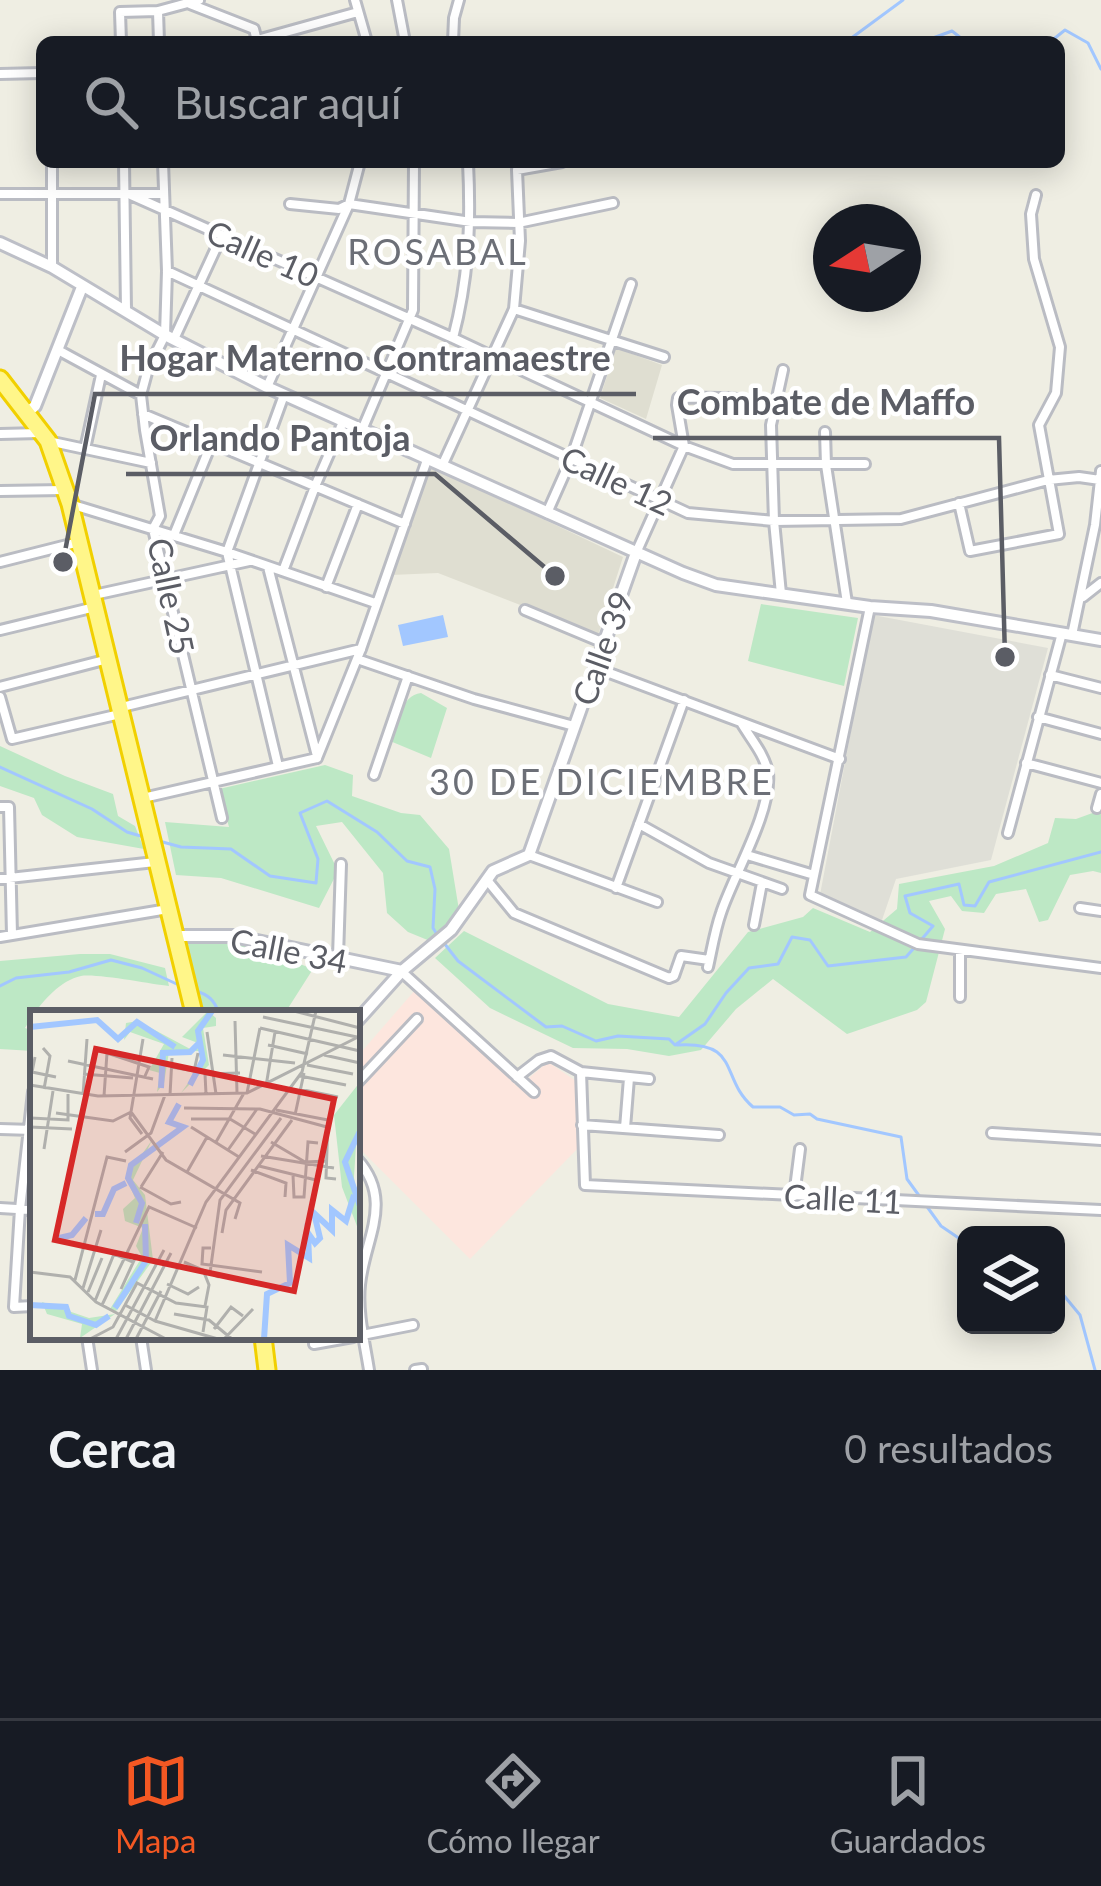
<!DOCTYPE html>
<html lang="es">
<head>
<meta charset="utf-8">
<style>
  :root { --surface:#171b24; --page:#242831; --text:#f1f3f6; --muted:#9ea1a6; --line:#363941; --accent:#f45823 }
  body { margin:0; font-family:Lato,sans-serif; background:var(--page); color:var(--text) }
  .controls { position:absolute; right:36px; bottom:36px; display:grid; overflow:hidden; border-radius:18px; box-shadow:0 6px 30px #0003 }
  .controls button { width:108px; height:108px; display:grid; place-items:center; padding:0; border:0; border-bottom:3px solid var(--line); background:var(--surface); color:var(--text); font:60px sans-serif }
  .compass { position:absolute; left:813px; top:204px; width:108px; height:108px; border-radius:50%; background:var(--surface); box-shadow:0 6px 30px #0003; rotate:258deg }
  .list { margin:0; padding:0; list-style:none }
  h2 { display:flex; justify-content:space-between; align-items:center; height:156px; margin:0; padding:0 48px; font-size:51px }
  h2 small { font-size:39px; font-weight:400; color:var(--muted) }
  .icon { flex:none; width:66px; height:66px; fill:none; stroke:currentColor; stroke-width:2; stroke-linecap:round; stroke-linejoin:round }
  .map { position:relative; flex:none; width:1101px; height:1370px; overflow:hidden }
  .search { position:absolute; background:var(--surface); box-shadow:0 6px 30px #0003; left:36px; right:36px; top:36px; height:132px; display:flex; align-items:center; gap:30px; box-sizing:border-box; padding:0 42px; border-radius:18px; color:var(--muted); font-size:45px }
  .sheet { height:348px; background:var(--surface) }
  nav { display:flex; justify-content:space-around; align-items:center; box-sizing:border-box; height:168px; border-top:3px solid var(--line); background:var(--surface); font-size:33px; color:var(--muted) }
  nav a { display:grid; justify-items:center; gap:6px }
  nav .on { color:var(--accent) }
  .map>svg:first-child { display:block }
  .industrial { fill:#dfdfd7 }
  .education { fill:#dfded1 }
  .medical { fill:#fde6de }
  .green { fill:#bde8c5 }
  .water { fill:#a2c7ff }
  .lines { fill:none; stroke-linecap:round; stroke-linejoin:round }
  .stream { stroke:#a2c7ff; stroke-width:3 }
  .street-casing { stroke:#babcc3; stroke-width:14 }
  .secondary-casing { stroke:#bdbfc7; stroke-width:16 }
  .highway-casing { stroke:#f1d000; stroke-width:21 }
  .street { stroke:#fff; stroke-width:8 }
  .secondary { stroke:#fff; stroke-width:10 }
  .highway { stroke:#fff689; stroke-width:15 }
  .labels { text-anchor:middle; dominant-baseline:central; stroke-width:9; stroke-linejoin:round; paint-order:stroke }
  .street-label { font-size:33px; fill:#5b5d65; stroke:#fff }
  .neighbourhood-label { font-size:36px; letter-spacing:3px; fill:#6c6f77; stroke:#fff }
  .inset-river { fill:none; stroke:#a2c7ff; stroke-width:6 }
  .inset-road { fill:none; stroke:#b0b0ad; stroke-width:3 }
  .view { fill:#d62828; fill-opacity:0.15; stroke:#d62828; stroke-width:6 }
  .inset-edge { fill:none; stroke:#5b5d65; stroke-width:6 }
  .leader { fill:none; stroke:#5b5d65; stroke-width:4.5 }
  .callout-dot { fill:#5b5d65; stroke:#fff; stroke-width:4.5 }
  .callout-label { font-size:36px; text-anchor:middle; font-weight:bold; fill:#5b5d65; stroke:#fff; stroke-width:9; stroke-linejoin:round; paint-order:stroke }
</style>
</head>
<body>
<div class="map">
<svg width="1101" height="1370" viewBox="0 0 1101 1370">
  <rect width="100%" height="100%" fill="#efeee3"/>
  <path class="industrial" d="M873,615L1048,648L991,860L896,879L882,920L819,900Z"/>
  <path class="education" d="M616,348L662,365L646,419L600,398Z
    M429,465L623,557L598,635L438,573L391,575Z"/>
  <path class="medical" d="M416,989L464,1032L518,1087L548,1062L576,1081L583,1143L470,1259L357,1146V1057Z"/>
  <path class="green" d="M761,604L858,618L844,686L748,661Z
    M421,693L447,708L431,758L390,741C397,724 401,695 421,693Z
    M0,746L65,776L113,794L118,816L135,826L144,849L77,837L42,815L34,798L0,786Z
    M325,765L353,775L352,796L401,813L420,815L449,849L459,910L430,941L408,932L387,913L383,873L342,822L316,826L338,871L319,908L221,878L176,875L165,822L229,827L219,789Z
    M1098,811L1101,813V873L1093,871L1070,875L1048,920L1039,922L1026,889L996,894L984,913L962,911L951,896L929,901L945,929L926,1002L917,1010L847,1034L773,979L736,1009L701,1050L669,1056L627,1049L573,1048L490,1008L435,958L464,931L608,1004L679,1017L748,932L803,917L813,908L870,932L897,909L899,884L994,866L1048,843L1055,818L1076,819Z
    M183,940L250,945L313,969L285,1013H200Z
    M80,954H110L165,968L169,986C151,984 95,973 81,976C57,981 36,1009 25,1028L33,1031V1051L0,1049V961Z"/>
  <path class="water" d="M443,615L448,637L403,646L398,625Z"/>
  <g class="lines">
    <path class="stream" d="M846,42L903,0
      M922,42L952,31L966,42
      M1050,42L1065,30L1088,43L1101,69
      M0,767L92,809L127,832L144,837
      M159,841L181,847L231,849L270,876L316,883L318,859L300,813L327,801L377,832L407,861L430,867L435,889L433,928L438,936
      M921,940L933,926L910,913L905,896L959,884L964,905L975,906L989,882L1101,852
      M444,943L458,961L546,1027L562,1026L596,1041L618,1036L669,1039L675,1045L705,1024L726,993L749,968L778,964L792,937L810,940L828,966L906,957L914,948
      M0,986L16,978L69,972L111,960L142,968L181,986
      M196,991C209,995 214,1000 219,1013
      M677,1045C742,1041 719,1078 753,1107H780L794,1115L810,1114L817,1119L901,1137L907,1179L941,1226L966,1243
      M1056,1286L1080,1315L1095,1370"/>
    <defs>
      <path id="street" d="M355,0L367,42
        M397,0L405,42
        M190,4L254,29L257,41
        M158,11L159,42
        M257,40L358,12
        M121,42L120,12L158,11L199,0
        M453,42L454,18L459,0
        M0,74L42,73
        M124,162L126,310
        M163,162L167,271L165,335L148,369L141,395L145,430L160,516L153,529L222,818
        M0,194H164
        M131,195L453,338L684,446L733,464H865
        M290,204L339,209L349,204L471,222L518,223L613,203
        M52,266V162
        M167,271L688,513L774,521L901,519L1048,480L1079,477L1100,480
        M514,309L664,357
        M453,338C469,277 471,224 468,162
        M174,339L222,235
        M58,350L141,395
        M267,387L349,204L360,162
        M143,414L405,524
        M362,430L413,310L414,162
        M825,432L826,465L847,603
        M0,434L40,433
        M48,441L151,463
        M85,449L101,375
        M442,466L514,309L520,241L517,170L562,162
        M0,491L64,490
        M959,503L970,551L1059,534L1039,425L1056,393L1060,347L1034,259L1031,214L1036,195
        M70,504L227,552L375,603
        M547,513L571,459L631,284
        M174,535L212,442
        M636,553L684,446L677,405L678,398C708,398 746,395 773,408
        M0,562L79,542
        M268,567L317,756
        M283,571L316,484L343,422
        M326,587L358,504
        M781,594L774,521L771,425L783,370
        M94,595L249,561
        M1083,597L1101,583
        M870,607L810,895L918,944L1101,968
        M525,610L604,643
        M0,630L95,607
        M1072,635L1095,525L1101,471
        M357,659L474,699L574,726
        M596,668L840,759
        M1050,675L1101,688
        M0,687L108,659
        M0,697L12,739L120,714
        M122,707L361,649
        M1038,717L1101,734
        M317,758L361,649L427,460
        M1026,763L1101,783
        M278,766L227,552L284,395
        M374,775L408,676
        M143,798L317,758
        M0,807H9L12,935
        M1097,808L1101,794
        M639,824L709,863L782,889
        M1008,833L1062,633
        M529,855L657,902
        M747,855L814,875
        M0,879L155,862
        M487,880L514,913L669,978L674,976L681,956L709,960
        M616,888L684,700
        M1080,908L1101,911
        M754,925L762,883
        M0,937L168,909
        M338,957L341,864
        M708,967C712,949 715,930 721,913C733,876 772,812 768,773C765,755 751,739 742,724
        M402,972L534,1092
        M960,997V951
        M581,1072L585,1185L1101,1210
        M517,1077L539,1060L551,1056L581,1072L649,1079
        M357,1083L417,1019
        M33,1092L20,1209L14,1307L33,1306
        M582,1125L719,1135
        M625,1128L629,1078
        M0,1129L33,1130
        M992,1133L1101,1140
        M357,1159C395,1201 364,1240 360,1285C357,1312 365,1344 369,1370
        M794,1196L800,1149
        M0,1208L33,1210
        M357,1336L413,1325
        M87,1337L92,1370
        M141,1337L146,1370
        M315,1337L314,1344L353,1337
        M415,1370L422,1369"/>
      <path id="secondary" d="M0,243L52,267L165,335L267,387L683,573L716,585L870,607L931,611L1101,640
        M28,412L35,406L82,287
        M176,936H233L402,971
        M357,1021L402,971L451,930L493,871L529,855L636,553"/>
      <path id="highway" d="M0,379L48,441L70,504L194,1013
        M263,1337L267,1370"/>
    </defs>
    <use href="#street" class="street-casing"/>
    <use href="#secondary" class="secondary-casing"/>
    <use href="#highway" class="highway-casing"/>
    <use href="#street" class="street"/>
    <use href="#secondary" class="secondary"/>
    <use href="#highway" class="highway"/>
  </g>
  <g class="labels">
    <g class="street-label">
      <text transform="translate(263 253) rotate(24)">Calle 10</text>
      <text transform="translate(617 480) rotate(25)">Calle 12</text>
      <text transform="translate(172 596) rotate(78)">Calle 25</text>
      <text transform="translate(602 648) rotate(-70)">Calle 39</text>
      <text transform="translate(289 950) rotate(11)">Calle 34</text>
      <text transform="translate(843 1198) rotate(3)">Calle 11</text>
    </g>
    <g class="neighbourhood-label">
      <text x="438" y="251">ROSABAL</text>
      <text x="602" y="781">30 DE DICIEMBRE</text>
    </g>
  </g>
  <g transform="translate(30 1010)">
    <rect width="330" height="330" fill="#efeee3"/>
    <path d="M178,1L186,8V16L173,18L179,55L151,83L171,55L169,41L139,42L134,73L127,82L130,63L119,60L134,34L100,22L94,30L96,13L108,11L162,40L168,33L152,27ZM330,72L324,167L330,224L312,177L304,105ZM122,130L103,170L115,185L123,250L86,301L80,299L112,247L106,236L113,218L95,211L93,199L105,188L96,167ZM12,292L59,308L85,304L50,328L52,314L17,304Z" fill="#bde8c5"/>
    <path class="inset-river" d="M0,17L67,10L88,29L107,12L145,37M160,75L173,50L168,21L182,1M131,78L133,43L160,42L170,32M330,121L315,152L330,196M65,204H73L84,179L96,173M106,213L112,193L98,168L101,155L153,117L139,112L149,94M25,229L42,225L56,208M0,295L36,297L39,306L66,315L79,306M85,298L116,251L115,214M234,329L237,284L260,273L258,235L279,248L278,223L285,233L290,228L284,203L302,220V200L316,211L324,185"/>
    <path class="inset-road" d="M264,1L330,18M233,7L327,27M205,11L207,83M230,18L330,41M177,22L186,84M238,35L278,44M13,38L20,46L14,79M193,45L265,53M294,45L330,53M5,47L2,62L26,67M38,51L123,69M277,55L323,64M141,57L164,61L168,43M53,64L103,68M270,66L316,75M0,75L68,86L217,83L330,26M236,76L245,22M269,79L308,87M217,83L230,18M176,84L175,64L210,63M53,85L57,29M140,85L142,48M74,86L77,43L119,57L115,66M154,98L230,99L297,117M246,100L298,110L296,168L306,169M101,102L136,150L210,193L205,209M26,103L83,111L101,102M265,105L274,63M1,108L38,110V84M161,109H200L225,124M0,117L42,119M161,117L209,147M112,124L100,108L113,29M186,132L214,83M241,132L275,152L297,151M14,139L23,81M198,140L227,99M95,142L121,123L135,85M231,146L304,158M229,156L290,171M221,160L256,173L255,187M157,162L177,127M263,165L264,187H274L278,132L288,133M110,177L141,194L151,192M111,177L133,142M192,223L196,200L262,110M181,238H173L172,254L232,262M154,252L189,267M173,260L179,275L175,296M0,262L40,267L66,292L136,329M180,263L190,190L251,108M45,270L77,147L96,151M137,274L158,284L169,277M53,278L71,220M91,279L107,244M58,282L72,248M65,291L84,244L103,252M72,295L119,197L167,218M95,295L107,273L146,293L177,297L173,322M144,304L179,310L202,329M125,311L188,329M184,319L201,297L213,306M60,329L83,317L95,295L125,311L176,192L272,62L286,1M86,329L134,240M96,329L141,243M106,329L131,281M194,329L223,299"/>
    <path class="view" d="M66,39L304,89L264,281L25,230Z"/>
    <rect width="330" height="330" class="inset-edge"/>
  </g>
  <path class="leader" d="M63 562L95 394H636M1005 657L999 438H653M555 576L435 474H126"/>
  <g class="callout-dot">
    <circle cx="63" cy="562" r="12"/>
    <circle cx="1005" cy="657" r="12"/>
    <circle cx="555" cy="576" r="12"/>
  </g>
  <g class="callout-label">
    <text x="365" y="371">Hogar Materno Contramaestre</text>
    <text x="826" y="415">Combate de Maffo</text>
    <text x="280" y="451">Orlando Pantoja</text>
  </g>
</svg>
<div class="controls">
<button><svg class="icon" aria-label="layers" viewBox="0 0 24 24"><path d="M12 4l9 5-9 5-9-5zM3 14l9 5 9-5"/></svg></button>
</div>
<svg class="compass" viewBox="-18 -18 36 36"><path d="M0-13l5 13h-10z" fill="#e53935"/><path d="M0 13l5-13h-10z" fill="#9ea1a6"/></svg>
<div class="search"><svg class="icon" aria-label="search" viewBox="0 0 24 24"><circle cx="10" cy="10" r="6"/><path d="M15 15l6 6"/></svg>Buscar aquí</div>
</div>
<section class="sheet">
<h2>Cerca<small>0 resultados</small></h2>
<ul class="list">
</ul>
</section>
<nav>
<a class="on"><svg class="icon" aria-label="map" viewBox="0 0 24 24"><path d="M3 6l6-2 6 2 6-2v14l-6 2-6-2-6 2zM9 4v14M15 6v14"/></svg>Mapa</a>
<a><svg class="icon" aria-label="directions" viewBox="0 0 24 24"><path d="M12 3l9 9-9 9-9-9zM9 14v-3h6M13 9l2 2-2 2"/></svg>Cómo llegar</a>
<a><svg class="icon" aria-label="saved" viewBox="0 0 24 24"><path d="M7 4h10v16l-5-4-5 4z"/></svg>Guardados</a>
</nav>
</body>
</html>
